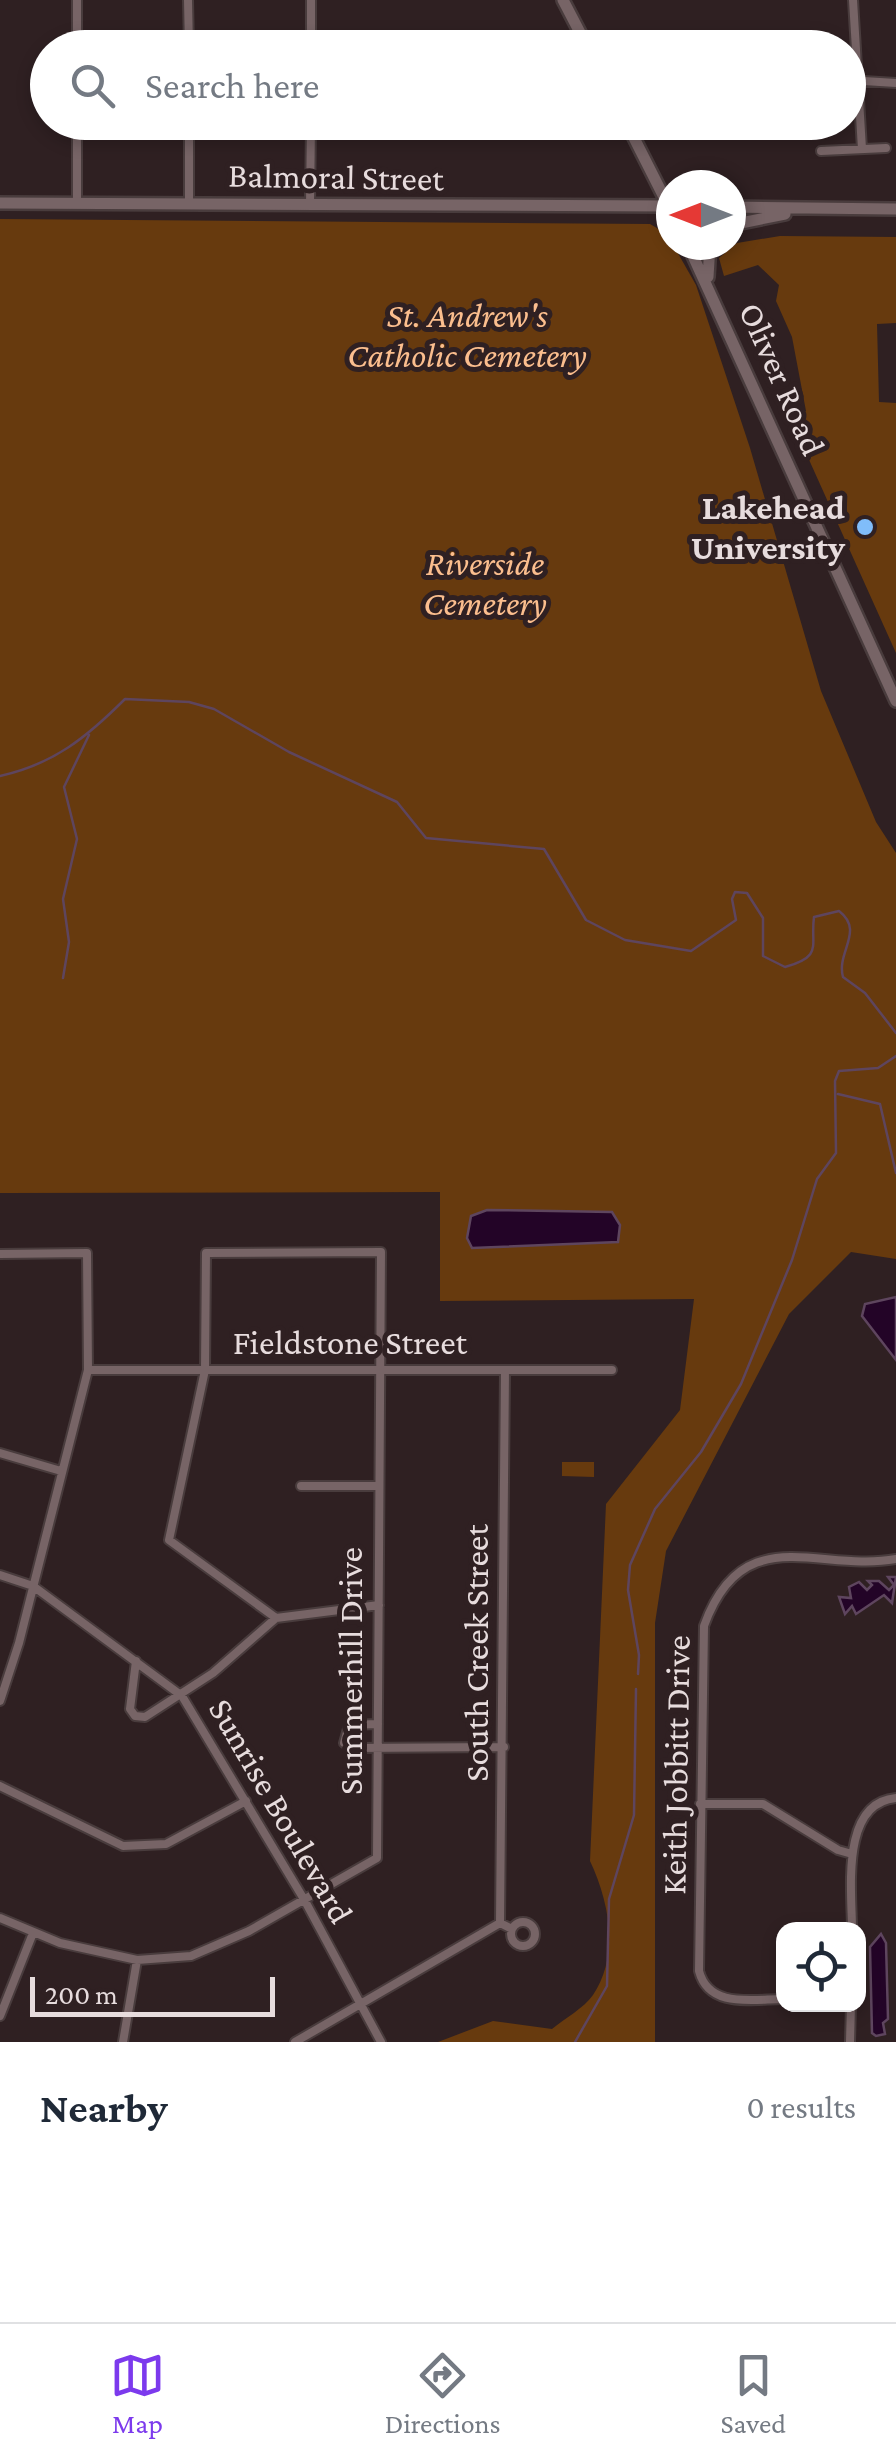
<!DOCTYPE html>
<html lang="en">
<head>
<meta charset="utf-8">
<style>
  :root { --surface:#fff; --page:#f6f6f7; --text:#1f2937; --muted:#747a83; --line:#e0e1e3; --accent:#7c3aed }
  body { margin:0; font-family:"Crimson Pro",serif; background:var(--page); color:var(--text) }
  .controls { position:absolute; right:30px; bottom:30px; display:grid; overflow:hidden; border-radius:20px; box-shadow:0 5px 15px #0003 }
  .controls button { width:90px; height:90px; display:grid; place-items:center; padding:0; border:0; border-bottom:2px solid var(--line); background:var(--surface); color:var(--text); font:50px sans-serif }
  .compass { position:absolute; left:656px; top:170px; width:90px; height:90px; border-radius:50%; background:var(--surface); box-shadow:0 5px 15px #0003; rotate:270deg }
  .scale { position:absolute; left:30px; bottom:25px; width:245px; box-sizing:border-box; padding-left:10px; border:5px solid #e7dcdd; border-top:0; font-size:28px; line-height:35px; white-space:nowrap; color:#e7dcdd; -webkit-text-stroke:8px #2f2022; paint-order:stroke }
  .list { margin:0; padding:0; list-style:none }
  h2 { display:flex; justify-content:space-between; align-items:center; height:130px; margin:0; padding:0 40px; font-size:42px }
  h2 small { font-size:32px; font-weight:400; color:var(--muted) }
  .icon { flex:none; width:55px; height:55px; fill:none; stroke:currentColor; stroke-width:2; stroke-linecap:round; stroke-linejoin:round }
  .map { position:relative; flex:none; width:896px; height:2042px; overflow:hidden }
  .search { position:absolute; background:var(--surface); box-shadow:0 5px 15px #0003; left:30px; right:30px; top:30px; height:110px; display:flex; align-items:center; gap:25px; box-sizing:border-box; padding:0 35px; border-radius:55px; color:var(--muted); font-size:38px }
  .sheet { height:280px; background:var(--surface) }
  nav { display:flex; justify-content:space-around; align-items:center; box-sizing:border-box; height:140px; border-top:2px solid var(--line); background:var(--surface); font-size:28px; color:var(--muted) }
  nav a { display:grid; justify-items:center; gap:5px }
  nav .on { color:var(--accent) }
  .map>svg:first-child { display:block }
  .green { fill:#673a0e }
  .water { fill:#230427; stroke:#5e455e; stroke-width:2.5 }
  .lines { fill:none; stroke-linecap:round; stroke-linejoin:round }
  .stream { stroke:#5e455e; stroke-width:2.5 }
  .minor-casing { stroke:#493c3d; stroke-width:12 }
  .secondary-casing { stroke:#493c3d; stroke-width:16 }
  .minor { stroke:#776466; stroke-width:8 }
  .secondary { stroke:#776466; stroke-width:11 }
  .poi-dot { fill:#80bdfa; stroke:#2f2022; stroke-width:4 }
  .labels { text-anchor:middle; dominant-baseline:central; stroke-width:10; stroke-linejoin:round; paint-order:stroke }
  .street-label { font-size:35px; fill:#e7dcdd; stroke:#2f2022 }
  .park-label { font-size:35px; font-style:italic; fill:#fbbe8e; stroke:#2f2022 }
  .poi-label { font-size:35px; font-weight:bold; fill:#e7dcdd; stroke:#2f2022; text-anchor:end }
</style>
</head>
<body>
<div class="map">
<svg width="896" height="2042" viewBox="0 0 896 2042">
  <rect width="100%" height="100%" fill="#2f2022"/>
  <path class="green" d="M0,219L650,224L667,234L696,285L750,448L821,691L876,822L896,853V1259L851,1252L789,1314L666,1551L655,1623V2042H438L493,2021L552,2029C564,2019 584,2008 593,1995C620,1955 609,1901 590,1861L606,1504L680,1410L694,1299L440,1301V1192L0,1193Z
    M780,236L896,237V323L877,324L879,402L896,403V653L788,413L806,411L792,337L776,301L779,285L758,265L724,276L719,258L737,243Z
    M562,1462H594V1477L562,1476Z"/>
  <path class="water" d="M487,1210L612,1212L620,1225L618,1242L472,1248L467,1238L471,1216Z
    M896,1297V1360L862,1316L865,1304Z
    M888,1577H896L892,1603L884,1595L856,1614L852,1606L845,1614L839,1597L851,1598L849,1587L859,1582L867,1590L872,1585L868,1581H879L889,1590L894,1585Z
    M881,1934L886,1943L888,2019L883,2023L885,2034L876,2036L872,2033L870,1947Z"/>
  <g class="lines">
    <path class="stream" d="M0,776C54,764 87,737 125,699L189,702L214,709L289,752L397,802L426,838L544,849L586,920L625,940L691,951L736,920L732,899L735,892L747,893L763,918V956L785,967C824,956 810,946 814,917L839,911C865,931 836,952 843,977L865,993L896,1033
      M63,978L69,942L63,899L77,839L64,787L89,735
      M838,1094L880,1104L896,1173
      M638,1674L639,1655L628,1590L630,1565L655,1509L701,1452L741,1384L792,1260L817,1179L836,1153L835,1081L839,1071L878,1068L896,1056
      M575,2042L607,1986L609,1899L634,1815L636,1689"/>
    <defs>
      <path id="minor" d="M77,0V48
        M188,0L189,48
        M853,0L862,149
        M311,48V0
        M848,80L896,83
        M77,122V203
        M189,122V202
        M821,151L886,148
        M310,205L311,122
        M0,1254L87,1253L88,1370L19,1643L0,1701
        M88,1370H612
        M505,1370L500,1923L512,1929
        M0,1453L61,1471
        M301,1486H379
        M0,1575L33,1586L182,1696L305,1901L381,2042
        M136,1661L130,1709L135,1716L145,1717L213,1673L276,1618L379,1605
        M378,1724L349,1725L344,1743L352,1748L504,1747
        M0,1786L123,1846L166,1844L246,1801
        M700,1804H763L838,1850L852,1854
        M0,1918L60,1943L137,1960L191,1956L249,1931L377,1858L381,1252L206,1253L205,1370L169,1540L276,1618
        M511 1934a12 12 0 1 1 24 0a12 12 0 1 1-24 0Z
        M852,1930C852,1891 840,1803 896,1798
        M784,1999C753,1999 709,2009 699,1971L704,1626C743,1518 819,1573 896,1559
        M0,2016L33,1933
        M123,2042L137,1960
        M295,2042L500,1923
        M850,2042L851,2004"/>
      <path id="secondary" d="M563,0L588,48
        M626,122L671,211
        M0,203L671,206
        M731,207L896,209
        M731,225L785,214
        M688,245L896,701
        M708,277L710,245"/>
    </defs>
    <use href="#minor" class="minor-casing"/>
    <use href="#secondary" class="secondary-casing"/>
    <use href="#minor" class="minor"/>
    <use href="#secondary" class="secondary"/>
  </g>
  <circle class="poi-dot" cx="865" cy="527" r="10"/>
  <g class="labels">
    <g class="street-label">
      <text transform="translate(336 177) rotate(1)">Balmoral Street</text>
      <text transform="translate(782 379) rotate(66)">Oliver Road</text>
      <text x="350" y="1342">Fieldstone Street</text>
      <text transform="translate(476 1653) rotate(-90)">South Creek Street</text>
      <text transform="translate(350 1671) rotate(-90)">Summerhill Drive</text>
      <text transform="translate(676 1765) rotate(-89)">Keith Jobbitt Drive</text>
      <text transform="translate(281 1811) rotate(60)">Sunrise Boulevard</text>
    </g>
    <g class="park-label">
      <text x="467" y="315">St. Andrew's<tspan x="467" dy="40">Catholic Cemetery</tspan></text>
      <text x="485" y="563">Riverside<tspan x="485" dy="40">Cemetery</tspan></text>
    </g>
    <g class="poi-label">
      <text x="845" y="507">Lakehead<tspan x="845" dy="40">University</tspan></text>
    </g>
  </g>
</svg>
<div class="controls">
<button><svg class="icon" aria-label="locate" viewBox="0 0 24 24"><circle cx="12" cy="12" r="6"/><path d="M12 2v4M12 18v4M2 12h4M18 12h4"/></svg></button>
</div>
<svg class="compass" viewBox="-18 -18 36 36"><path d="M0-13l5 13h-10z" fill="#e53935"/><path d="M0 13l5-13h-10z" fill="#747a83"/></svg>
<div class="scale">200 m</div>
<div class="search"><svg class="icon" aria-label="search" viewBox="0 0 24 24"><circle cx="10" cy="10" r="6"/><path d="M15 15l6 6"/></svg>Search here</div>
</div>
<section class="sheet">
<h2>Nearby<small>0 results</small></h2>
<ul class="list">
</ul>
</section>
<nav>
<a class="on"><svg class="icon" aria-label="map" viewBox="0 0 24 24"><path d="M3 6l6-2 6 2 6-2v14l-6 2-6-2-6 2zM9 4v14M15 6v14"/></svg>Map</a>
<a><svg class="icon" aria-label="directions" viewBox="0 0 24 24"><path d="M12 3l9 9-9 9-9-9zM9 14v-3h6M13 9l2 2-2 2"/></svg>Directions</a>
<a><svg class="icon" aria-label="saved" viewBox="0 0 24 24"><path d="M7 4h10v16l-5-4-5 4z"/></svg>Saved</a>
</nav>
</body>
</html>
